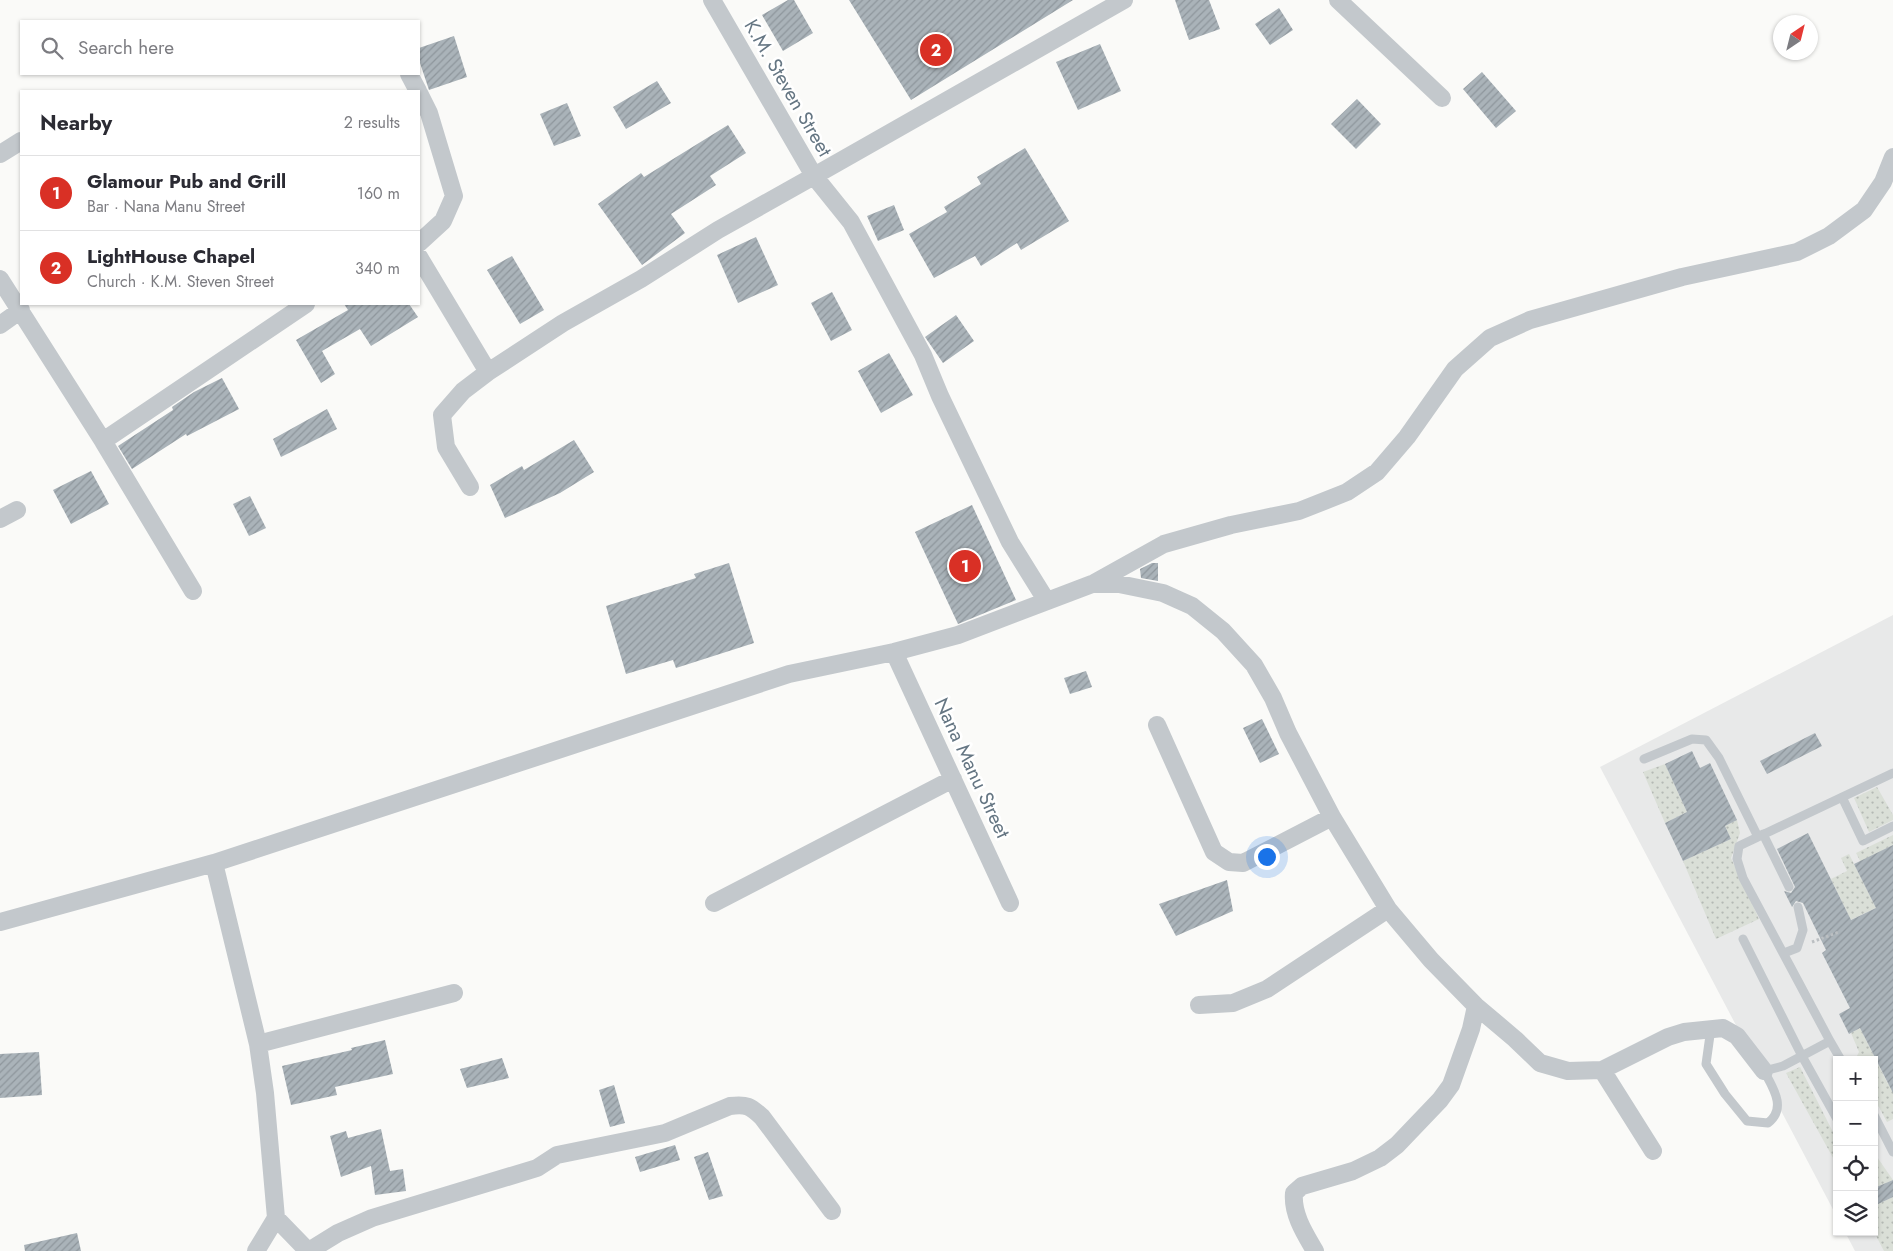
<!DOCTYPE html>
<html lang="en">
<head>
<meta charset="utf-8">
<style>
  :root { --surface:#fff; --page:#f2f2f3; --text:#2b2b33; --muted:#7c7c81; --line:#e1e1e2; --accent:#d93025 }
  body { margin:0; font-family:Jost,sans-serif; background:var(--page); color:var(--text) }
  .controls { position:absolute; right:15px; bottom:15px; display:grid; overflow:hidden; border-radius:0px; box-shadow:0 1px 4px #0004 }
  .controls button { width:45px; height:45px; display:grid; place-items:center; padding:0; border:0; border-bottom:1px solid var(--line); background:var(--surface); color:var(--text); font:25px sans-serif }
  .compass { position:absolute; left:1773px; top:15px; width:45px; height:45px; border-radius:50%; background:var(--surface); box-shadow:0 1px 4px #0004; rotate:35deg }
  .you { position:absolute; left:1266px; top:856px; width:18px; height:18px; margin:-12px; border:4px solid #fff; border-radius:50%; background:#1a73e8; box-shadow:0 0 0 8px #1a73e833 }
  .badge { display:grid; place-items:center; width:32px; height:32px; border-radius:50%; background:var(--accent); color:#fff; font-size:16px; font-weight:700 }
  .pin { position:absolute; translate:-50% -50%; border:2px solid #fff; box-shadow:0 1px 5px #0006 }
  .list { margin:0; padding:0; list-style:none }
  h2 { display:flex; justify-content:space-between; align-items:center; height:65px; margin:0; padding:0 20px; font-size:21px }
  h2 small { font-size:16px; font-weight:400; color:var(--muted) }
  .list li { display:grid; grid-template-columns:32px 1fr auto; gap:15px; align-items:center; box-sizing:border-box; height:75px; padding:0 20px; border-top:1px solid var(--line) }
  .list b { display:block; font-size:19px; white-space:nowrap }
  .list p { margin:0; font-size:16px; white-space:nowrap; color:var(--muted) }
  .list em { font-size:16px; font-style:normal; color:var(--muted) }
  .icon { flex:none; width:28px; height:28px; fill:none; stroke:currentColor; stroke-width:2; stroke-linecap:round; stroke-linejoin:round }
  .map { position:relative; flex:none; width:1893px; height:1251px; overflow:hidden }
  .search { position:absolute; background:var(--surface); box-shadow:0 1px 4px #0004; left:20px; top:20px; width:400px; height:55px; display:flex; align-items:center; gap:12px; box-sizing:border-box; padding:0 18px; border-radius:0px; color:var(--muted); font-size:19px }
  .panel { position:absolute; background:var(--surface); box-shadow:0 1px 4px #0004; left:20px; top:90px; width:400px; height:215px; border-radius:0px }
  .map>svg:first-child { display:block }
  .built { fill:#e8e9e9 }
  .grass { fill:url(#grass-dots) }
  .building { fill:url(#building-hatch) }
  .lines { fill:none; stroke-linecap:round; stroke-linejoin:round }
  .path { stroke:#bbbfc2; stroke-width:3; stroke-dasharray:2.5 2.5; stroke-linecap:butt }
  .lane { stroke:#c3c8cc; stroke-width:9 }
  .street { stroke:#c3c8cc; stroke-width:18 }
  .labels { text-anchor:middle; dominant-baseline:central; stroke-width:5; stroke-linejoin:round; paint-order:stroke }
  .street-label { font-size:20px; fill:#657683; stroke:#fff }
</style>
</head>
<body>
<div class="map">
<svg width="1893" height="1251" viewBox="0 0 1893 1251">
  <defs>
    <pattern id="grass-dots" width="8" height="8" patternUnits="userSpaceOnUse" patternTransform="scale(1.25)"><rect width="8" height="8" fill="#dadfd7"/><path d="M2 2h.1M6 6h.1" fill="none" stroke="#b4b9b4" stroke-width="1.8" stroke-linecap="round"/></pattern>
    <pattern id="building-hatch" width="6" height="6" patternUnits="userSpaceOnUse" patternTransform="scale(1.25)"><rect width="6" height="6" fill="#aab3b9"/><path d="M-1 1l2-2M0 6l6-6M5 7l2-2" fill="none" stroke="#8e969c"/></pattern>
  </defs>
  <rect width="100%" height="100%" fill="#fafaf8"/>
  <path class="built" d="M1893,615V1251H1855L1845,1232H1874V1060H1837V1217L1600,767Z"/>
  <path class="grass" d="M1665,764L1687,812L1665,823L1643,772Z
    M1877,787L1893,815V820L1869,832L1854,798Z
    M1737,820L1740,833L1731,858L1759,919L1716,939L1683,861L1731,839L1725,826Z
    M1893,835V845L1869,857L1893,925L1856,853Z
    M1849,854L1876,908L1846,922L1849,916L1831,879L1847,871L1841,858Z
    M1860,1028L1888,1084L1893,1082V1119L1887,1122L1874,1098V1060H1855L1859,1052L1851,1033Z
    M1800,1067L1837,1140V1165L1786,1073Z
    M1877,1157L1893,1180L1874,1188V1158Z
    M1893,1197V1251H1884L1874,1232V1206Z"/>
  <path class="building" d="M788,0H794L813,33L783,51L762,15Z
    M849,0H1073L911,100Z
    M1175,0H1209L1220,29L1189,40Z
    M1279,8L1293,30L1270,45L1255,24Z
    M454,36L467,77L429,90L419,60V48Z
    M1100,44L1121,91L1078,110L1056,62Z
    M1482,72L1516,111L1496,128L1463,89Z
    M657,81L671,103L626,129L613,107Z
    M1357,99L1381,124L1356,149L1331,124Z
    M567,103L581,136L554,146L540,114Z
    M728,125L746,153L710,176L716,185L671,214L685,233L642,265L598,204L641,173L644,177Z
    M1025,148L1069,221L1021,250L1017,243L981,266L975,256L934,278L909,234L947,212L944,207L981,184L977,177Z
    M894,205L904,230L878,241L867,216Z
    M756,237L778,285L738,303L717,255Z
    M512,256L544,310L520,324L487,270Z
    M832,292L852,330L831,341L811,303Z
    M344,304H409L418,317L371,346L360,329L322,351L335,374L321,383L296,340L348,310Z
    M956,315L974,341L943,363L925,337Z
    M889,353L913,395L881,413L858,371Z
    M222,378L239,409L187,436L186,434L132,469L118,446L173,410L172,407L194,392Z
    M327,409L337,429L281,457L273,439Z
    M574,440L594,472L560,493L505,518L490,485L522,466L524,470Z
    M91,471L109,504L71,524L53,490Z
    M250,496L266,528L249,536L233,504Z
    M972,505L1016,600L958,624L915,532Z
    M729,563L754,643L676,668L673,660L626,674L606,606L696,578L694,574Z
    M1152,563H1158V581L1141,578L1140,569Z
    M1086,671L1092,687L1070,694L1064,678Z
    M1262,719L1279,754L1260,763L1243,728Z
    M1815,733L1822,746L1767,774L1760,761Z
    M1692,751L1700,768L1710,763L1737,820L1725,826L1731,839L1683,861L1665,823L1687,812L1665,764Z
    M1808,833L1851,920L1876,908L1854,864L1893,845V1093L1860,1028L1849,1034L1839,1014L1850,1008L1822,953L1826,950L1803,903L1796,901L1792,907L1784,891L1791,893L1795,887L1777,849Z
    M1227,880L1233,911L1176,936L1159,904Z
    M385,1040L393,1074L335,1087L337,1095L291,1105L282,1066L352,1050L351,1048Z
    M39,1052L42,1095L0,1098V1054Z
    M502,1058L509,1078L467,1088L460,1069Z
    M614,1085L625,1123L610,1127L599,1090Z
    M381,1129L390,1171L403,1169L406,1191L375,1195L371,1166L341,1177L330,1136L346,1131L348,1138Z
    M675,1145L680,1160L640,1172L635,1157Z
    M708,1152L723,1196L709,1200L694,1157Z
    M1893,1180V1197L1874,1206V1188Z
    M77,1233L81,1251H25L24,1245Z"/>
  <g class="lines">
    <path class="path" d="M1812,942L1839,932"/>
    <path class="lane" d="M1644,759L1692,739L1706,740L1719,758L1758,837
      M1842,797L1863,841L1893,826
      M1763,834L1789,887
      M1743,939L1802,1056L1837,1119
      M1784,953L1797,948L1803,930L1798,907
      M1711,1028L1706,1064L1725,1094L1747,1121L1768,1123C1787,1108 1773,1088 1764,1071L1783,1066L1830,1041
      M1841,1060L1830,1041L1743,878L1737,859L1739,846L1893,773
      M1874,1115L1893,1152"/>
    <path class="street" d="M712,0L814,176L1124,0
      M1338,0L1442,98
      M409,74L418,91
      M419,93L429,113L454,196L443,221L419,243
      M0,154L21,141
      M419,257L488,372
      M0,279L103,441L306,304
      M0,325L21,310
      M103,441L193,591
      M470,487L446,447L442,415L463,391L488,372L563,323L641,279L718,230L814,176L851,222L923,355L940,396L1010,542L1046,600
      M0,519L17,510
      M1094,583L1164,544L1231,525L1299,511L1347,492L1377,472L1407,437L1455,369L1490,338L1530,320L1682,277L1797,252L1829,236L1864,210L1883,182L1893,157
      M894,652L1010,903
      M1157,725L1214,852L1229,862L1243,863L1332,817
      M214,863L258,1044L265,1093L276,1218L256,1251
      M714,903L953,779
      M0,922L214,863L789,674L894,652L958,635L1092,584H1119L1163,593L1192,606L1223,631L1254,665L1273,698L1288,733L1332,817L1388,909L1431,960L1476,1006L1515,1039L1540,1063L1568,1071L1602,1070L1668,1037L1684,1032L1723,1028L1737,1036L1764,1071
      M1199,1005L1233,1003L1267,989L1388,909
      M258,1044L454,993
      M1602,1070L1653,1151
      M276,1218L308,1251
      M309,1251L338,1233L372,1218L537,1168L557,1155L665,1133L730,1106C747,1104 750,1106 762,1117L832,1211
      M1315,1251C1305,1234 1292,1214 1294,1193L1302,1186L1353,1171L1380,1158L1397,1145L1440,1100L1451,1085L1471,1029L1476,1006"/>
  </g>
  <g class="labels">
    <g class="street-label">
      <text transform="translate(788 88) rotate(60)">K.M. Steven Street</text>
      <text transform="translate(972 768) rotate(65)">Nana Manu Street</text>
    </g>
  </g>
</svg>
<div class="controls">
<button>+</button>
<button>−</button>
<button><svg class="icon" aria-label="locate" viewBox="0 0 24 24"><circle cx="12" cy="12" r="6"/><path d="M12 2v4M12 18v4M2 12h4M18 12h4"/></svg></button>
<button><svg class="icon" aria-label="layers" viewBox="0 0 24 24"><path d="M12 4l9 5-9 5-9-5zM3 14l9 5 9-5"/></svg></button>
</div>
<svg class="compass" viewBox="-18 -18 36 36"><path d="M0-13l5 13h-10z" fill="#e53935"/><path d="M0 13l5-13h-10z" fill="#7c7c81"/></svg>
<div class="you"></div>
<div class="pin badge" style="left:965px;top:566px">1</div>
<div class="pin badge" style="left:936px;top:50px">2</div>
<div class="search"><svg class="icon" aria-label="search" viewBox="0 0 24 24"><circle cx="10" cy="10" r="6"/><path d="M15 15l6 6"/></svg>Search here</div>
<section class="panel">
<h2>Nearby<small>2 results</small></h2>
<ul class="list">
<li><span class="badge">1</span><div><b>Glamour Pub and Grill</b><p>Bar · Nana Manu Street</p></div><em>160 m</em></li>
<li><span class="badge">2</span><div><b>LightHouse Chapel</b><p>Church · K.M. Steven Street</p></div><em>340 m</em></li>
</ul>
</section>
</div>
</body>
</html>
